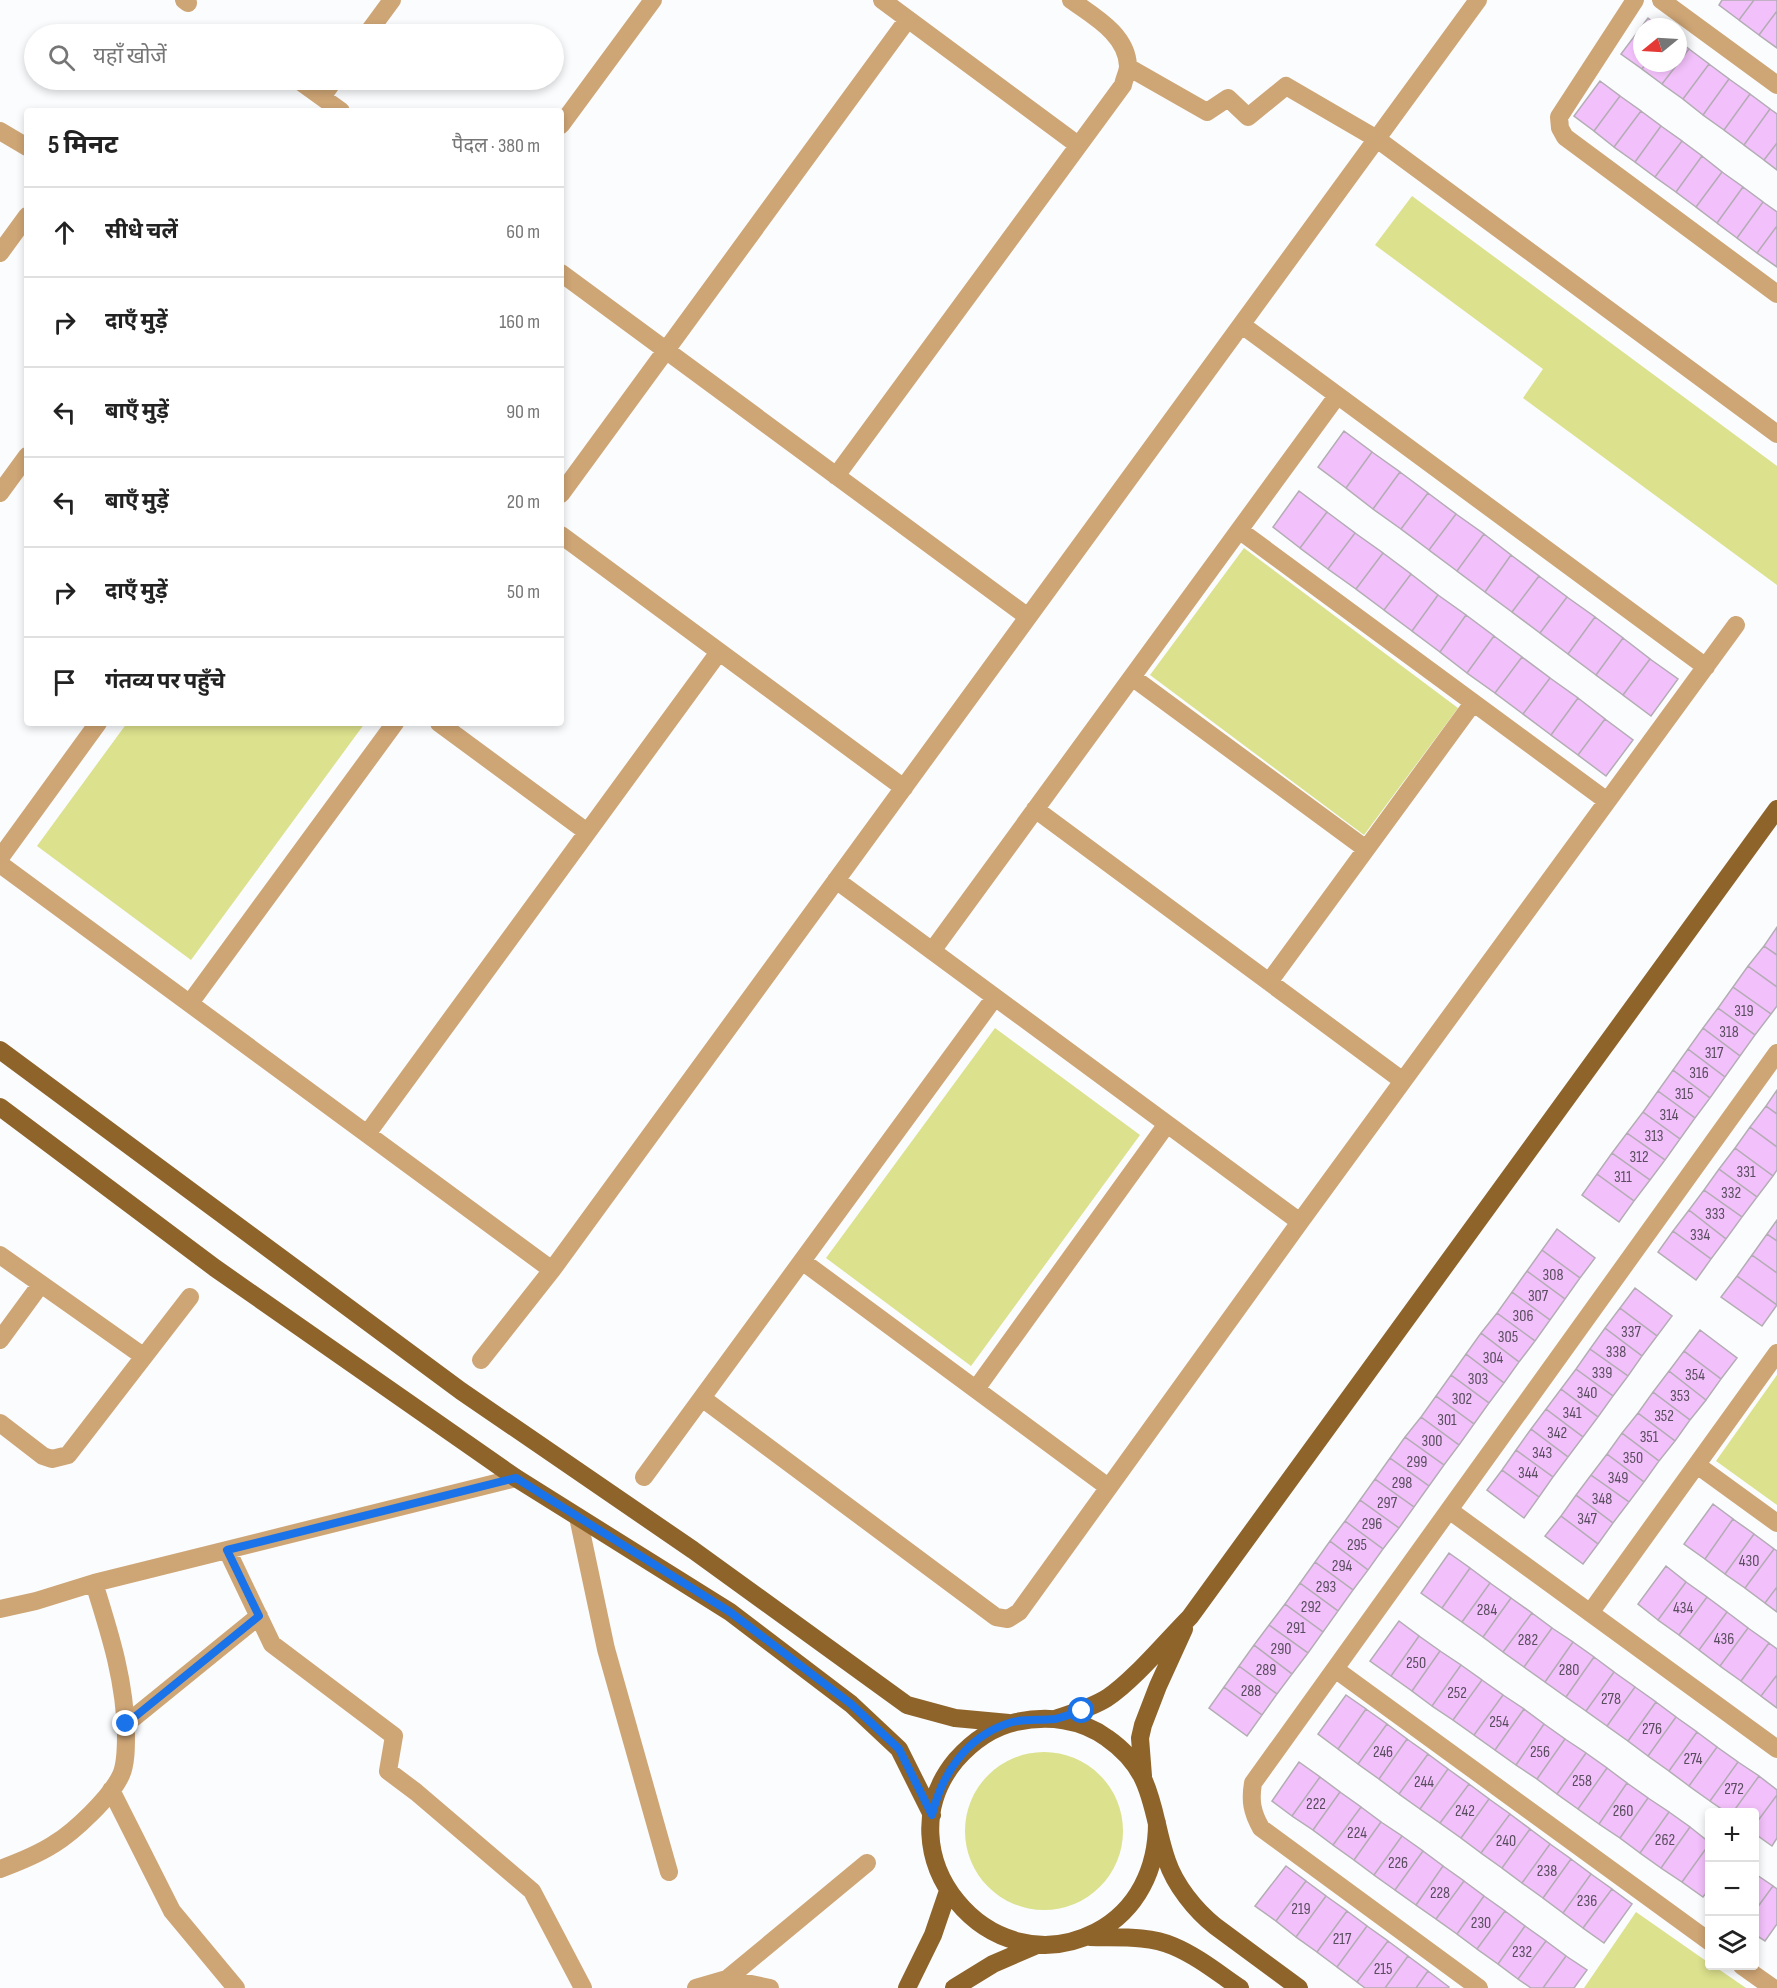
<!DOCTYPE html>
<html lang="hi">
<head>
<meta charset="utf-8">
<style>
  :root { --surface:#fff; --page:#f2f2f2; --text:#222; --muted:#767676; --line:#e0e0e0 }
  body { margin:0; font-family:"Sofia Sans Condensed","Noto Sans Devanagari",sans-serif; background:var(--page); color:var(--text) }
  .controls { position:absolute; right:18px; bottom:18px; display:grid; overflow:hidden; border-radius:6px; box-shadow:0 3px 9px #0003 }
  .controls button { width:54px; height:54px; display:grid; place-items:center; padding:0; border:0; border-bottom:2px solid var(--line); background:var(--surface); color:var(--text); font:30px sans-serif }
  .compass { position:absolute; left:1633px; top:18px; width:54px; height:54px; border-radius:50%; background:var(--surface); box-shadow:0 3px 9px #0003; rotate:252deg }
  .stop { position:absolute; width:18px; height:18px; margin:-14px; border:4px solid #1a73e8; border-radius:50%; background:#fff }
  .stop.end { background:#1a73e8; border-color:#fff; box-shadow:0 2px 6px #0008 }
  .list { margin:0; padding:0; list-style:none }
  h2 { display:flex; justify-content:space-between; align-items:center; height:78px; margin:0; padding:0 24px; font-size:26px }
  h2 small { font-size:20px; font-weight:400; color:var(--muted) }
  .list li { display:grid; grid-template-columns:39px 1fr auto; gap:18px; align-items:center; box-sizing:border-box; height:90px; padding:0 24px; border-top:2px solid var(--line) }
  .list b { display:block; font-size:22px; white-space:nowrap }
  .list em { font-size:20px; font-style:normal; color:var(--muted) }
  .icon { flex:none; width:33px; height:33px; fill:none; stroke:currentColor; stroke-width:2; stroke-linecap:round; stroke-linejoin:round }
  .map { position:relative; flex:none; width:1777px; height:1988px; overflow:hidden }
  .search { position:absolute; background:var(--surface); box-shadow:0 3px 9px #0003; left:24px; top:24px; width:540px; height:66px; display:flex; align-items:center; gap:15px; box-sizing:border-box; padding:0 21px; border-radius:33px; color:var(--muted); font-size:22px }
  .panel { position:absolute; background:var(--surface); box-shadow:0 3px 9px #0003; left:24px; top:108px; width:540px; height:618px; border-radius:6px }
  .map>svg:first-child { display:block }
  .green { fill:#dce18d }
  .building { fill:#f2c0fa; stroke:#b3acb4; stroke-width:1.5 }
  .lines { fill:none; stroke-linecap:round; stroke-linejoin:round }
  .minor { stroke:#cea575; stroke-width:18 }
  .major { stroke:#8e642b; stroke-width:18 }
  .route { stroke:#1a73e8; stroke-width:8 }
  .labels { text-anchor:middle; dominant-baseline:central; stroke-width:5; stroke-linejoin:round; paint-order:stroke }
  .number-label { font-size:16px; fill:#584d5e }
</style>
</head>
<body>
<div class="map">
<svg width="1777" height="1988" viewBox="0 0 1777 1988">
  <rect width="100%" height="100%" fill="#fafcfd"/>
  <path class="green" d="M1412,196L1777,466V585L1523,398L1543,369L1375,245Z
    M1244,548L1458,708L1364,835L1150,675Z
    M127,723H365L191,960L37,846Z
    M995,1028L1140,1135L971,1366L826,1258Z
    M1777,1375V1505L1716,1461Z
    M965 1831a79 79 0 1 1 158 0a79 79 0 1 1-158 0Z
    M1636,1912L1709,1963L1710,1966H1714L1746,1988H1584Z"/>
  <path class="building" d="M1722,0H1754L1739,20L1719,5Z
    M1754,0H1777V11L1759,35L1739,20Z
    M1777,11V48L1759,35Z
    M1648,18L1659,27H1642V63H1646L1642,69L1621,54Z
    M1678,41L1689,49L1662,84L1642,69L1646,63H1678Z
    M1689,49L1709,64L1683,99L1662,84Z
    M1709,64L1729,79L1703,115L1683,99Z
    M1729,79L1750,94L1724,130L1703,115Z
    M1600,81L1620,96L1594,131L1574,116Z
    M1750,94L1770,109L1744,145L1724,130Z
    M1620,96L1641,111L1614,147L1594,131Z
    M1770,109L1777,114V143L1764,160L1744,145Z
    M1641,111L1661,126L1635,162L1614,147Z
    M1661,126L1682,141L1655,177L1635,162Z
    M1682,141L1702,156L1676,192L1655,177Z
    M1777,143V170L1764,160Z
    M1702,156L1722,172L1696,207L1676,192Z
    M1722,172L1743,187L1717,223L1696,207Z
    M1743,187L1763,202L1737,238L1717,223Z
    M1763,202L1777,212V226L1757,253L1737,238Z
    M1777,226V267L1757,253Z
    M1344,431L1372,452L1346,488L1318,467Z
    M1372,452L1400,472L1373,509L1346,488Z
    M1400,472L1428,493L1401,529L1373,509Z
    M1299,491L1327,512L1300,548L1273,527Z
    M1428,493L1456,514L1429,550L1401,529Z
    M1327,512L1355,533L1328,569L1300,548Z
    M1456,514L1484,534L1457,571L1429,550Z
    M1355,533L1383,553L1356,589L1328,569Z
    M1484,534L1511,555L1485,592L1457,571Z
    M1383,553L1411,574L1384,610L1356,589Z
    M1511,555L1539,576L1512,612L1485,592Z
    M1411,574L1438,595L1412,631L1384,610Z
    M1539,576L1567,597L1540,633L1512,612Z
    M1438,595L1466,615L1440,652L1412,631Z
    M1567,597L1595,617L1568,654L1540,633Z
    M1466,615L1494,636L1467,673L1440,652Z
    M1595,617L1623,638L1596,675L1568,654Z
    M1494,636L1522,657L1495,693L1467,673Z
    M1623,638L1650,659L1623,695L1596,675Z
    M1522,657L1550,678L1523,714L1495,693Z
    M1650,659L1678,679L1651,716L1623,695Z
    M1550,678L1578,698L1551,735L1523,714Z
    M1578,698L1605,719L1578,755L1551,735Z
    M1605,719L1633,740L1606,776L1578,755Z
    M1777,927V955L1764,946Z
    M1764,946L1777,955V987L1748,966Z
    M1748,966L1777,987V1006L1771,1014L1733,987Z
    M1733,987L1771,1014L1755,1035L1718,1008Z
    M1718,1008L1755,1035L1740,1056L1703,1028Z
    M1703,1028L1740,1056L1725,1077L1688,1049Z
    M1688,1049L1725,1077L1710,1098L1673,1070Z
    M1673,1070L1710,1098L1695,1118L1658,1091Z
    M1777,1090V1114L1766,1106Z
    M1658,1091L1695,1118L1680,1139L1643,1112Z
    M1766,1106L1777,1114V1147L1750,1127Z
    M1643,1112L1680,1139L1665,1160L1627,1133Z
    M1750,1127L1777,1147V1170L1773,1176L1735,1148Z
    M1627,1133L1665,1160L1650,1180L1612,1153Z
    M1735,1148L1773,1176L1757,1197L1719,1169Z
    M1612,1153L1650,1180L1634,1201L1597,1174Z
    M1719,1169L1757,1197L1742,1217L1704,1190Z
    M1597,1174L1634,1201L1619,1222L1582,1195Z
    M1704,1190L1742,1217L1726,1239L1689,1210Z
    M1689,1210L1726,1239L1711,1259L1673,1231Z
    M1777,1220V1241L1767,1234Z
    M1557,1229L1595,1258L1580,1278L1542,1250Z
    M1673,1231L1711,1259L1696,1280L1658,1252Z
    M1767,1234L1777,1241V1273L1752,1255Z
    M1542,1250L1580,1278L1565,1299L1527,1271Z
    M1752,1255L1777,1273V1305L1737,1276Z
    M1527,1271L1565,1299L1550,1320L1512,1292Z
    M1737,1276L1777,1305L1762,1326L1721,1297Z
    M1635,1288L1672,1316L1657,1336L1620,1308Z
    M1512,1292L1550,1320L1535,1341L1497,1313Z
    M1620,1308L1657,1336L1642,1356L1605,1328Z
    M1497,1313L1535,1341L1519,1362L1481,1333Z
    M1605,1328L1642,1356L1628,1376L1590,1349Z
    M1700,1330L1737,1358L1721,1379L1684,1351Z
    M1481,1333L1519,1362L1504,1383L1466,1354Z
    M1590,1349L1628,1376L1613,1396L1576,1369Z
    M1684,1351L1721,1379L1706,1400L1669,1371Z
    M1466,1354L1504,1383L1489,1403L1451,1375Z
    M1576,1369L1613,1396L1598,1417L1561,1389Z
    M1669,1371L1706,1400L1690,1420L1653,1392Z
    M1451,1375L1489,1403L1474,1424L1436,1396Z
    M1561,1389L1598,1417L1583,1437L1546,1409Z
    M1653,1392L1690,1420L1675,1441L1638,1413Z
    M1436,1396L1474,1424L1459,1445L1421,1417Z
    M1546,1409L1583,1437L1568,1457L1531,1429Z
    M1638,1413L1675,1441L1659,1461L1622,1433Z
    M1421,1417L1459,1445L1444,1465L1405,1437Z
    M1531,1429L1568,1457L1553,1477L1516,1450Z
    M1622,1433L1659,1461L1644,1482L1607,1454Z
    M1405,1437L1444,1465L1429,1486L1390,1458Z
    M1516,1450L1553,1477L1539,1497L1502,1470Z
    M1607,1454L1644,1482L1629,1502L1591,1475Z
    M1390,1458L1429,1486L1414,1507L1375,1479Z
    M1502,1470L1539,1497L1524,1518L1487,1490Z
    M1591,1475L1629,1502L1613,1523L1576,1495Z
    M1375,1479L1414,1507L1399,1528L1360,1500Z
    M1576,1495L1613,1523L1598,1544L1561,1516Z
    M1360,1500L1399,1528L1383,1549L1345,1521Z
    M1713,1504L1733,1519L1705,1559L1684,1544Z
    M1561,1516L1598,1544L1583,1564L1545,1536Z
    M1733,1519L1754,1534L1725,1574L1705,1559Z
    M1345,1521L1383,1549L1368,1570L1330,1541Z
    M1754,1534L1774,1549L1745,1588L1725,1574Z
    M1330,1541L1368,1570L1353,1590L1315,1562Z
    M1774,1549L1777,1551V1587L1765,1603L1745,1588Z
    M1449,1553L1470,1568L1442,1608L1421,1593Z
    M1315,1562L1353,1590L1338,1611L1300,1583Z
    M1666,1566L1686,1582L1658,1620L1638,1604Z
    M1470,1568L1490,1583L1462,1622L1442,1608Z
    M1686,1582L1707,1597L1679,1635L1658,1620Z
    M1300,1583L1338,1611L1323,1632L1285,1604Z
    M1490,1583L1511,1598L1483,1637L1462,1622Z
    M1777,1587V1612L1765,1603Z
    M1707,1597L1727,1612L1699,1650L1679,1635Z
    M1511,1598L1532,1613L1503,1652L1483,1637Z
    M1285,1604L1323,1632L1308,1653L1269,1625Z
    M1727,1612L1748,1628L1720,1666L1699,1650Z
    M1532,1613L1552,1628L1524,1667L1503,1652Z
    M1399,1621L1419,1636L1391,1676L1370,1661Z
    M1269,1625L1308,1653L1292,1674L1254,1645Z
    M1552,1628L1573,1642L1545,1682L1524,1667Z
    M1748,1628L1769,1643L1741,1681L1720,1666Z
    M1419,1636L1440,1651L1412,1691L1391,1676Z
    M1573,1642L1594,1657L1566,1697L1545,1682Z
    M1769,1643L1777,1649V1675L1761,1696L1741,1681Z
    M1254,1645L1292,1674L1277,1694L1239,1666Z
    M1440,1651L1461,1665L1432,1706L1412,1691Z
    M1594,1657L1614,1672L1586,1711L1566,1697Z
    M1461,1665L1482,1680L1453,1720L1432,1706Z
    M1239,1666L1277,1694L1262,1715L1224,1687Z
    M1614,1672L1635,1687L1607,1726L1586,1711Z
    M1777,1675V1708L1761,1696Z
    M1482,1680L1503,1695L1474,1735L1453,1720Z
    M1224,1687L1262,1715L1247,1736L1209,1708Z
    M1635,1687L1656,1702L1628,1741L1607,1726Z
    M1346,1695L1366,1709L1338,1749L1318,1734Z
    M1503,1695L1524,1709L1495,1750L1474,1735Z
    M1656,1702L1676,1717L1648,1756L1628,1741Z
    M1366,1709L1387,1724L1358,1764L1338,1749Z
    M1524,1709L1544,1724L1516,1765L1495,1750Z
    M1676,1717L1697,1732L1669,1771L1648,1756Z
    M1387,1724L1407,1739L1379,1779L1358,1764Z
    M1544,1724L1565,1739L1537,1779L1516,1765Z
    M1697,1732L1717,1747L1689,1786L1669,1771Z
    M1407,1739L1428,1754L1399,1794L1379,1779Z
    M1565,1739L1586,1753L1557,1794L1537,1779Z
    M1717,1747L1738,1762L1710,1801L1689,1786Z
    M1586,1753L1607,1768L1578,1809L1557,1794Z
    M1428,1754L1448,1769L1420,1809L1399,1794Z
    M1299,1762L1320,1777L1292,1816L1272,1801Z
    M1738,1762L1759,1776L1733,1812H1726L1710,1801Z
    M1607,1768L1627,1783L1599,1824L1578,1809Z
    M1448,1769L1469,1784L1440,1823L1420,1809Z
    M1759,1776L1777,1790V1795L1754,1826V1812H1733Z
    M1320,1777L1340,1792L1313,1830L1292,1816Z
    M1627,1783L1648,1798L1620,1838L1599,1824Z
    M1469,1784L1489,1799L1461,1838L1440,1823Z
    M1340,1792L1361,1807L1333,1845L1313,1830Z
    M1777,1795V1838L1772,1846L1754,1833V1826Z
    M1648,1798L1669,1812L1640,1853L1620,1838Z
    M1489,1799L1510,1814L1481,1853L1461,1838Z
    M1361,1807L1381,1822L1354,1860L1333,1845Z
    M1669,1812L1690,1827L1661,1868L1640,1853Z
    M1510,1814L1530,1829L1502,1868L1481,1853Z
    M1381,1822L1402,1836L1374,1875L1354,1860Z
    M1690,1827L1710,1843L1682,1882L1661,1868Z
    M1530,1829L1550,1844L1522,1883L1502,1868Z
    M1402,1836L1423,1851L1395,1890L1374,1875Z
    M1710,1843V1888L1703,1897L1682,1882Z
    M1550,1844L1571,1859L1543,1898L1522,1883Z
    M1423,1851L1443,1866L1416,1905L1395,1890Z
    M1571,1859L1591,1874L1563,1913L1543,1898Z
    M1286,1866L1306,1881L1276,1921L1255,1906Z
    M1443,1866L1464,1881L1436,1919L1416,1905Z
    M1754,1873L1773,1886L1754,1912Z
    M1591,1874L1612,1889L1583,1928L1563,1913Z
    M1306,1881L1326,1896L1296,1937L1276,1921Z
    M1464,1881L1484,1896L1457,1934L1436,1919Z
    M1773,1886L1777,1889V1924L1765,1941L1754,1934V1912Z
    M1612,1889L1632,1904L1604,1943L1583,1928Z
    M1326,1896L1347,1911L1317,1952L1296,1937Z
    M1484,1896L1505,1911L1477,1949L1457,1934Z
    M1347,1911L1367,1926L1337,1967L1317,1952Z
    M1505,1911L1525,1926L1498,1964L1477,1949Z
    M1367,1926L1388,1941L1357,1982L1337,1967Z
    M1525,1926L1546,1941L1518,1979L1498,1964Z
    M1388,1941L1408,1956L1385,1988H1365L1357,1982Z
    M1546,1941L1566,1956L1543,1988H1531L1518,1979Z
    M1408,1956L1428,1971L1416,1988H1385Z
    M1566,1956L1587,1970L1574,1988H1543Z
    M1428,1971L1449,1987L1448,1988H1416Z"/>
  <g class="lines">
    <path class="minor" d="M184,0L188,3
      M882,0L1078,145
      M1635,0L1559,117L1560,128L1565,137L1777,294
      M1661,0L1777,85
      M367,34L392,0
      M1128,67L1207,112L1228,98L1248,117L1286,86L1377,139L1777,434
      M298,80L341,111
      M322,97L334,80
      M561,125L653,0
      M0,131L27,147
      M0,253L27,216
      M561,273L1028,617
      M1242,325L1706,667
      M836,476L1123,85C1124,79 1128,72 1128,66C1127,34 1093,16 1071,0
      M0,493L27,456
      M561,494L908,19
      M1239,530L1607,801
      M561,535L904,788
      M1132,677L1366,849
      M439,723L587,832
      M1035,809L1403,1081
      M0,858L98,723
      M0,864L552,1270
      M836,880L1300,1222
      M932,951L1337,396
      M1269,982L1473,703
      M190,1003L395,723
      M367,1134L719,652
      M0,1255L143,1356
      M802,1261L1108,1487
      M0,1340L41,1284
      M481,1360L552,1270L1478,0
      M976,1389L1167,1124
      M702,1398L996,1617L1008,1619L1019,1612L1300,1222L1736,625
      M0,1423L43,1456L52,1459L68,1455L190,1297
      M1697,1465L1777,1523
      M644,1477L995,997
      M1449,1510L1777,1749
      M578,1517L606,1649L669,1872
      M227,1550L272,1644L394,1736L388,1771L416,1792L532,1891L583,1988
      M0,1609L36,1601L94,1583L516,1478
      M1590,1613L1777,1353
      M1335,1669L1710,1942
      M126,1724L259,1616
      M111,1790L172,1911L236,1988
      M0,1869C19,1862 37,1855 54,1844C74,1832 111,1797 121,1775C126,1764 126,1747 126,1735C125,1680 110,1634 94,1583
      M1742,1966L1773,1988
      M727,1979L867,1863
      M696,1988L727,1979L770,1988
      M1479,1988L1261,1828C1252,1812 1250,1801 1253,1783L1777,1053"/>
    <path class="major" d="M0,1050L461,1391L693,1550L907,1705L955,1718L1009,1723
      M0,1107L215,1268L516,1478L730,1612L851,1704L899,1749L932,1815
      M1055,1719C1073,1713 1091,1708 1107,1698C1134,1680 1166,1641 1190,1617L1777,809
      M1143,1776L1140,1738L1143,1725L1158,1686L1184,1629
      M1157,1823C1157,1868 1138,1910 1096,1932C989,1987 879,1853 956,1760C972,1742 993,1727 1016,1722C1048,1715 1081,1719 1107,1738C1156,1772 1150,1811 1167,1861C1175,1885 1195,1910 1215,1926L1299,1988
      M1090,1937C1116,1938 1148,1935 1173,1946C1197,1956 1218,1973 1240,1988
      M907,1988L933,1935L948,1891
      M954,1988L993,1964L1037,1945"/>
  </g>
  <g class="lines">
    <path class="route" d="M126,1724L259,1616L227,1550L516,1478L730,1612L851,1704L899,1749L932,1815C942,1774 966,1737 1009,1723C1024,1718 1039,1721 1055,1719C1064,1717 1073,1713 1082,1711"/>
  </g>
  <g class="labels">
    <g class="number-label">
      <text x="1744" y="1011">319</text>
      <text x="1729" y="1032">318</text>
      <text x="1714" y="1053">317</text>
      <text x="1699" y="1073">316</text>
      <text x="1684" y="1094">315</text>
      <text x="1669" y="1115">314</text>
      <text x="1654" y="1136">313</text>
      <text x="1639" y="1157">312</text>
      <text x="1746" y="1172">331</text>
      <text x="1623" y="1177">311</text>
      <text x="1731" y="1193">332</text>
      <text x="1715" y="1214">333</text>
      <text x="1700" y="1235">334</text>
      <text x="1553" y="1275">308</text>
      <text x="1538" y="1296">307</text>
      <text x="1523" y="1316">306</text>
      <text x="1631" y="1332">337</text>
      <text x="1508" y="1337">305</text>
      <text x="1616" y="1352">338</text>
      <text x="1493" y="1358">304</text>
      <text x="1602" y="1373">339</text>
      <text x="1695" y="1375">354</text>
      <text x="1478" y="1379">303</text>
      <text x="1587" y="1393">340</text>
      <text x="1680" y="1396">353</text>
      <text x="1462" y="1399">302</text>
      <text x="1572" y="1413">341</text>
      <text x="1664" y="1416">352</text>
      <text x="1447" y="1420">301</text>
      <text x="1557" y="1433">342</text>
      <text x="1649" y="1437">351</text>
      <text x="1432" y="1441">300</text>
      <text x="1542" y="1453">343</text>
      <text x="1633" y="1458">350</text>
      <text x="1417" y="1462">299</text>
      <text x="1528" y="1473">344</text>
      <text x="1618" y="1478">349</text>
      <text x="1402" y="1483">298</text>
      <text x="1602" y="1499">348</text>
      <text x="1387" y="1503">297</text>
      <text x="1587" y="1519">347</text>
      <text x="1372" y="1524">296</text>
      <text x="1357" y="1545">295</text>
      <text x="1749" y="1561">430</text>
      <text x="1342" y="1566">294</text>
      <text x="1326" y="1587">293</text>
      <text x="1311" y="1607">292</text>
      <text x="1683" y="1608">434</text>
      <text x="1487" y="1610">284</text>
      <text x="1296" y="1628">291</text>
      <text x="1724" y="1639">436</text>
      <text x="1528" y="1640">282</text>
      <text x="1281" y="1649">290</text>
      <text x="1416" y="1663">250</text>
      <text x="1266" y="1670">289</text>
      <text x="1569" y="1670">280</text>
      <text x="1251" y="1691">288</text>
      <text x="1457" y="1693">252</text>
      <text x="1611" y="1699">278</text>
      <text x="1499" y="1722">254</text>
      <text x="1652" y="1729">276</text>
      <text x="1383" y="1752">246</text>
      <text x="1540" y="1752">256</text>
      <text x="1693" y="1759">274</text>
      <text x="1582" y="1781">258</text>
      <text x="1424" y="1782">244</text>
      <text x="1734" y="1789">272</text>
      <text x="1316" y="1804">222</text>
      <text x="1465" y="1811">242</text>
      <text x="1623" y="1811">260</text>
      <text x="1357" y="1833">224</text>
      <text x="1665" y="1840">262</text>
      <text x="1506" y="1841">240</text>
      <text x="1398" y="1863">226</text>
      <text x="1547" y="1871">238</text>
      <text x="1440" y="1893">228</text>
      <text x="1587" y="1901">236</text>
      <text x="1301" y="1909">219</text>
      <text x="1481" y="1923">230</text>
      <text x="1342" y="1939">217</text>
      <text x="1522" y="1952">232</text>
      <text x="1383" y="1969">215</text>
    </g>
  </g>
</svg>
<div class="controls">
<button>+</button>
<button>−</button>
<button><svg class="icon" aria-label="layers" viewBox="0 0 24 24"><path d="M12 4l9 5-9 5-9-5zM3 14l9 5 9-5"/></svg></button>
</div>
<svg class="compass" viewBox="-18 -18 36 36"><path d="M0-13l5 13h-10z" fill="#e53935"/><path d="M0 13l5-13h-10z" fill="#767676"/></svg>
<div class="stop" style="left:1082px;top:1711px"></div>
<div class="stop end" style="left:126px;top:1724px"></div>
<div class="search"><svg class="icon" aria-label="search" viewBox="0 0 24 24"><circle cx="10" cy="10" r="6"/><path d="M15 15l6 6"/></svg>यहाँ खोजें</div>
<section class="panel">
<h2>5 मिनट<small>पैदल · 380 m</small></h2>
<ul class="list">
<li><svg class="icon" aria-label="ahead" viewBox="0 0 24 24"><path d="M12 20V5M6 11l6-6 6 6"/></svg><div><b>सीधे चलें</b></div><em>60 m</em></li>
<li><svg class="icon" aria-label="right" viewBox="0 0 24 24"><path d="M7 20v-9h11M14 6l5 5-5 5"/></svg><div><b>दाएँ मुड़ें</b></div><em>160 m</em></li>
<li><svg class="icon" aria-label="left" viewBox="0 0 24 24"><path d="M17 20v-9H6M10 6l-5 5 5 5"/></svg><div><b>बाएँ मुड़ें</b></div><em>90 m</em></li>
<li><svg class="icon" aria-label="left" viewBox="0 0 24 24"><path d="M17 20v-9H6M10 6l-5 5 5 5"/></svg><div><b>बाएँ मुड़ें</b></div><em>20 m</em></li>
<li><svg class="icon" aria-label="right" viewBox="0 0 24 24"><path d="M7 20v-9h11M14 6l5 5-5 5"/></svg><div><b>दाएँ मुड़ें</b></div><em>50 m</em></li>
<li><svg class="icon" aria-label="arrive" viewBox="0 0 24 24"><path d="M6 21V4h12l-3 4 3 4H6"/></svg><div><b>गंतव्य पर पहुँचे</b></div></li>
</ul>
</section>
</div>
</body>
</html>
